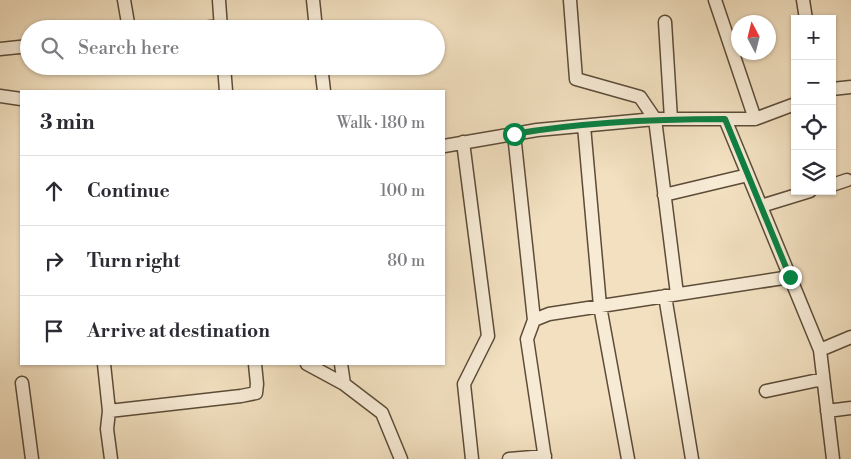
<!DOCTYPE html>
<html lang="en">
<head>
<meta charset="utf-8">
<style>
  :root { --surface:#fff; --page:#f2f2f3; --text:#2b2b33; --muted:#7c7c81; --line:#e1e1e2 }
  body { margin:0; font-family:"Libre Bodoni",serif; background:var(--page); color:var(--text) }
  .controls { position:absolute; right:15px; top:15px; display:grid; overflow:hidden; border-radius:0px; box-shadow:0 1px 4px #0004 }
  .controls button { width:45px; height:45px; display:grid; place-items:center; padding:0; border:0; border-bottom:1px solid var(--line); background:var(--surface); color:var(--text); font:25px sans-serif }
  .compass { position:absolute; left:731px; top:15px; width:45px; height:45px; border-radius:50%; background:var(--surface); box-shadow:0 1px 4px #0004; rotate:353deg }
  .stop { position:absolute; width:15px; height:15px; margin:-11px; border:4px solid #0b8043; border-radius:50%; background:#fff }
  .stop.end { background:#0b8043; border-color:#fff; box-shadow:0 1px 5px #0008 }
  .list { margin:0; padding:0; list-style:none }
  h2 { display:flex; justify-content:space-between; align-items:center; height:65px; margin:0; padding:0 20px; font-size:21px }
  h2 small { font-size:16px; font-weight:400; color:var(--muted) }
  .list li { display:grid; grid-template-columns:32px 1fr auto; gap:15px; align-items:center; box-sizing:border-box; height:70px; padding:0 20px; border-top:1px solid var(--line) }
  .list b { display:block; font-size:19px; white-space:nowrap }
  .list em { font-size:16px; font-style:normal; color:var(--muted) }
  .icon { flex:none; width:28px; height:28px; fill:none; stroke:currentColor; stroke-width:2; stroke-linecap:round; stroke-linejoin:round }
  .map { position:relative; flex:none; width:851px; height:459px; overflow:hidden }
  .search { position:absolute; background:var(--surface); box-shadow:0 1px 4px #0004; left:20px; top:20px; width:425px; height:55px; display:flex; align-items:center; gap:12px; box-sizing:border-box; padding:0 18px; border-radius:28px; color:var(--muted); font-size:19px }
  .panel { position:absolute; background:var(--surface); box-shadow:0 1px 4px #0004; left:20px; top:90px; width:425px; height:275px; border-radius:0px }
  .map>svg:first-child { display:block }
  .lines { fill:none; stroke-linecap:round; stroke-linejoin:round }
  .minor-casing { stroke:#5c4c38; stroke-width:15 }
  .minor { stroke:#f7ebd6; stroke-width:12 }
  .route { stroke:#0b8043; stroke-width:6 }
</style>
</head>
<body>
<div class="map">
<svg width="851" height="459" viewBox="0 0 851 459">
  <rect width="100%" height="100%" fill="#f2e0c0"/>
  <filter id="stains"><feTurbulence type="fractalNoise" baseFrequency=".004" numOctaves="4"/><feColorMatrix values="0 0 0 0 .2 0 0 0 0 .09 0 0 0 0 .02 0 0 0 .5 -.17"/></filter>
  <radialGradient id="worn" r=".72"><stop offset=".6" stop-color="#630" stop-opacity="0"/><stop offset="1" stop-color="#630" stop-opacity=".3"/></radialGradient>
  <g class="lines">
    <defs>
      <path id="minor" d="M124,0L129,29
        M219,0L221,29
        M313,0L316,29
        M570,0L576,79L640,97L655,119L677,294
        M715,0L755,119
        M803,0L806,19
        M665,22L671,119
        M193,29L221,26
        M0,49L29,46
        M224,66L226,91
        M321,66L324,91
        M832,89L851,87
        M0,96L21,99
        M725,119L820,350L833,459
        M584,126L600,306L628,459
        M514,134L534,320
        M463,142L488,336L464,384L472,459
        M444,146L537,130L655,119H755L795,104
        M832,185L847,180
        M664,195L748,175
        M761,206L810,191
        M665,296L692,459
        M820,350L851,337
        M104,364L109,411L107,429L111,459
        M307,364L344,384L382,413L401,459
        M341,364L344,384
        M22,383L32,459
        M766,391L823,379
        M109,411L241,396L256,393L257,384L255,364
        M827,411L851,408
        M509,459L545,456
        M545,459L527,339L534,320L549,314L790,277"/>
    </defs>
    <use href="#minor" class="minor-casing"/>
    <use href="#minor" class="minor"/>
  </g>
  <g class="lines">
    <path class="route" d="M514,134C583,122 654,119 725,119L790,277"/>
  </g>
  <rect width="100%" height="100%" filter="url(#stains)"/>
  <rect width="100%" height="100%" fill="url(#worn)"/>
</svg>
<div class="controls">
<button>+</button>
<button>−</button>
<button><svg class="icon" aria-label="locate" viewBox="0 0 24 24"><circle cx="12" cy="12" r="6"/><path d="M12 2v4M12 18v4M2 12h4M18 12h4"/></svg></button>
<button><svg class="icon" aria-label="layers" viewBox="0 0 24 24"><path d="M12 4l9 5-9 5-9-5zM3 14l9 5 9-5"/></svg></button>
</div>
<svg class="compass" viewBox="-18 -18 36 36"><path d="M0-13l5 13h-10z" fill="#e53935"/><path d="M0 13l5-13h-10z" fill="#7c7c81"/></svg>
<div class="stop" style="left:514px;top:134px"></div>
<div class="stop end" style="left:790px;top:277px"></div>
<div class="search"><svg class="icon" aria-label="search" viewBox="0 0 24 24"><circle cx="10" cy="10" r="6"/><path d="M15 15l6 6"/></svg>Search here</div>
<section class="panel">
<h2>3 min<small>Walk · 180 m</small></h2>
<ul class="list">
<li><svg class="icon" aria-label="ahead" viewBox="0 0 24 24"><path d="M12 20V5M6 11l6-6 6 6"/></svg><div><b>Continue</b></div><em>100 m</em></li>
<li><svg class="icon" aria-label="right" viewBox="0 0 24 24"><path d="M7 20v-9h11M14 6l5 5-5 5"/></svg><div><b>Turn right</b></div><em>80 m</em></li>
<li><svg class="icon" aria-label="arrive" viewBox="0 0 24 24"><path d="M6 21V4h12l-3 4 3 4H6"/></svg><div><b>Arrive at destination</b></div></li>
</ul>
</section>
</div>
</body>
</html>
